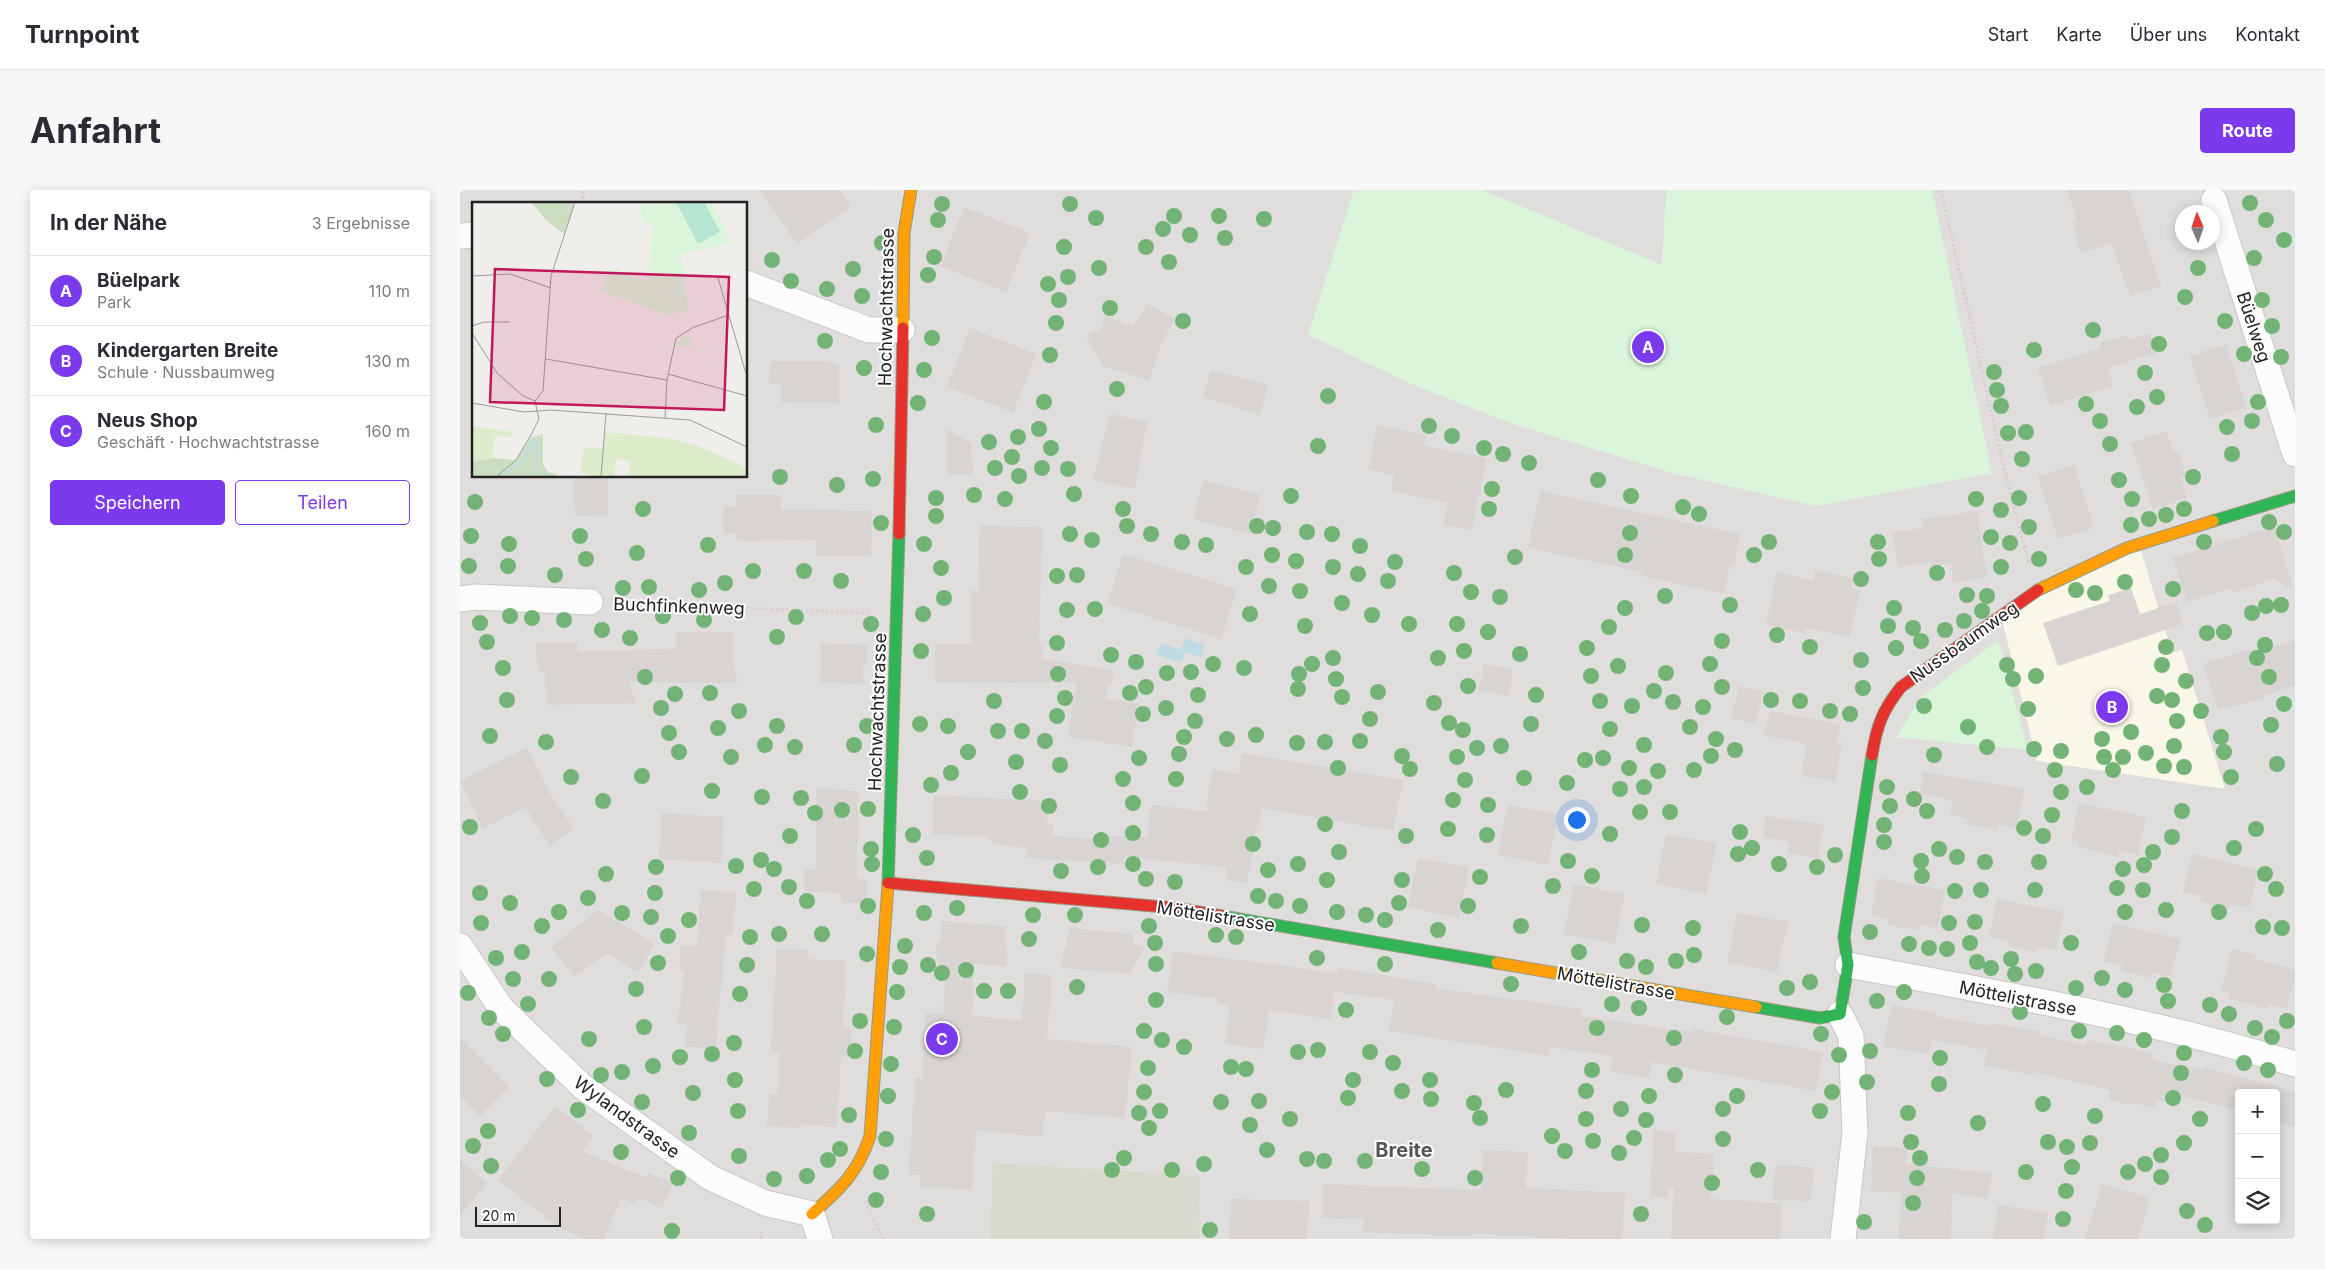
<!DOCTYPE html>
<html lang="de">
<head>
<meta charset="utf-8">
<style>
  :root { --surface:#fff; --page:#f7f7f7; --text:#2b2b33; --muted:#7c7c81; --line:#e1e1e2; --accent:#7c3aed }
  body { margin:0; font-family:Inter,sans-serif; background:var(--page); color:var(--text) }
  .controls { position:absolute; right:15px; bottom:15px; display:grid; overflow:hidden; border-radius:5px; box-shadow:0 2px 12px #0003 }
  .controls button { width:45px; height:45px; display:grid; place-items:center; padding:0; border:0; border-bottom:1px solid var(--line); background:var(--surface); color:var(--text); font:25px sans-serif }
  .compass { position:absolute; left:1715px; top:15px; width:45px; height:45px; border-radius:50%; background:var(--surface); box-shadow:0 2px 12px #0003; rotate:358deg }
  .scale { position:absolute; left:15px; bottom:12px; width:86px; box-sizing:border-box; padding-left:5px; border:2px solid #222; border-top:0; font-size:14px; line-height:18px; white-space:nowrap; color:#222; -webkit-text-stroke:4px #fff; paint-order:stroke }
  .you { position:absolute; left:1116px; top:629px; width:18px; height:18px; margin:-12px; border:4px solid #fff; border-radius:50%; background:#1a73e8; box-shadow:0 0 0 8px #1a73e833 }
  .badge { display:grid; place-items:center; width:32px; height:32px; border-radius:50%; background:var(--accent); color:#fff; font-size:16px; font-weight:700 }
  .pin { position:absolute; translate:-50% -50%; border:2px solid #fff; box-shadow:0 1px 5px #0006 }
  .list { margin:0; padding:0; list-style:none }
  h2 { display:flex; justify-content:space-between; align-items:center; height:65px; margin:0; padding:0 20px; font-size:21px }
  h2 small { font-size:16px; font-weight:400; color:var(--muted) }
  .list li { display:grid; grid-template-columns:32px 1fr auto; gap:15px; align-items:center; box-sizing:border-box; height:70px; padding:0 20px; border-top:1px solid var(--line) }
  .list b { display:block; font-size:19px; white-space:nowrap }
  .list p { margin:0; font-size:16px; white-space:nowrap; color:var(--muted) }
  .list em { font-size:16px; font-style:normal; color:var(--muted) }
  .actions { display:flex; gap:10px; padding:15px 20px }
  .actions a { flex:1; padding:11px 0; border:1px solid var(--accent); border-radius:5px; text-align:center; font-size:18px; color:var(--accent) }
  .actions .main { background:var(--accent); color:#fff }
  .icon { flex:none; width:28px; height:28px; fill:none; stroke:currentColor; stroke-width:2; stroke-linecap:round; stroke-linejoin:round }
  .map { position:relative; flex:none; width:1835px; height:1049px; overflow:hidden; border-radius:5px }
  header { display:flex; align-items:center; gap:30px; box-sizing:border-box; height:70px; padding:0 25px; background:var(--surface); border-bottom:1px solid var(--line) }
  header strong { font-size:24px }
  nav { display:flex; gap:28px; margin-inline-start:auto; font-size:18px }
  .intro { display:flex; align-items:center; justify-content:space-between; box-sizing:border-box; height:120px; padding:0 30px }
  h1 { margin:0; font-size:35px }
  .button { padding:12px 22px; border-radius:5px; background:var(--accent); color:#fff; font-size:18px; font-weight:700 }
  main { display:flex; gap:30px; padding:0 30px }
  aside { flex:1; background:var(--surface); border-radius:5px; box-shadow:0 2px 12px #0003 }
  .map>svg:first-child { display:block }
  .residential { fill:#dfdedc; fill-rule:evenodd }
  .education { fill:#f8f7e8 }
  .construction { fill:#d9d9cd }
  .park { fill:#daf5da }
  .parking { fill:#e0dfde }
  .water { fill:#bfdbe3 }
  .building { fill:#d7d4d2 }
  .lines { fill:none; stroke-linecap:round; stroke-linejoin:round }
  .street-casing { stroke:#c9c8c7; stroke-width:27 }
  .fast-casing { stroke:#999a82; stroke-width:13 }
  .slow-casing { stroke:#999a82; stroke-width:13 }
  .jam-casing { stroke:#999a82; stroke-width:13 }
  .path { stroke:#dccecd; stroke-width:3; stroke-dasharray:2.5 2.5; stroke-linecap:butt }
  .street { stroke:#fdfcfc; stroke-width:25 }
  .fast { stroke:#30b455; stroke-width:11 }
  .slow { stroke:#ff9f0a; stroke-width:11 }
  .jam { stroke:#e5322d; stroke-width:11 }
  .tree { fill:#73b476 }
  .labels { text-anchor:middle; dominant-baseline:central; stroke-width:4; stroke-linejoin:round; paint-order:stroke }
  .street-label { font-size:18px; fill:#222; stroke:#fff }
  .quarter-label { font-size:20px; font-weight:bold; fill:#555; stroke:#fff }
  .inset-river { fill:none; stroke:#bfdbe3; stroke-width:2.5 }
  .inset-road { fill:none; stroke:#9e9c9b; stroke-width:1 }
  .view { fill:#c2185b; fill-opacity:0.15; stroke:#c2185b; stroke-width:2.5 }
  .inset-edge { fill:none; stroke:#222; stroke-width:2.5 }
</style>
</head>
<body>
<header>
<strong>Turnpoint</strong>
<nav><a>Start</a><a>Karte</a><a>Über uns</a><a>Kontakt</a></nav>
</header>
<div class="intro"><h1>Anfahrt</h1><a class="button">Route</a></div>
<main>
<aside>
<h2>In der Nähe<small>3 Ergebnisse</small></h2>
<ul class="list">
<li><span class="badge">A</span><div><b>Büelpark</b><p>Park</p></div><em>110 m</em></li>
<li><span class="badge">B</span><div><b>Kindergarten Breite</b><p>Schule · Nussbaumweg</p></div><em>130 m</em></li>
<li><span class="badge">C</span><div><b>Neus Shop</b><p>Geschäft · Hochwachtstrasse</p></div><em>160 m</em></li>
</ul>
<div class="actions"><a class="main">Speichern</a><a>Teilen</a></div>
</aside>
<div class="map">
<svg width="1835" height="1049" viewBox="0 0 1835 1049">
  <rect width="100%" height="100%" fill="#f0eeeb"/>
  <path class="residential" d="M0,0H1835V1049H0ZM14,14H286V286H14ZM1722,22H1752V52H1722ZM1779,903H1816V1030H1779Z"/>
  <path class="education" d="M1679,354L1712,463L1722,460L1765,599L1577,571L1541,426Z"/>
  <path class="construction" d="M533,973L740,986L739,1049H530Z"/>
  <path class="park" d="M894,0H1022L1202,75L1206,0H1472L1532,283L1356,316L1212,283L1050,233L949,193L848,145Z
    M1538,450L1568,560L1436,547L1461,507Z"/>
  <path class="parking" d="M415,0H451L444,43L410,35Z"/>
  <path class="water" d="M725,448L745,455L741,467L725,462L721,473L697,465L701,453L721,460Z"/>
  <path class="building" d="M299,0H380L391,16L337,54Z
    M1608,0H1669L1701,96L1670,106L1652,53L1621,63L1612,32L1616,31Z
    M504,17L570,43L546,102L480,76Z
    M687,114L715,129L701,154L689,190L643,176L626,146L641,139L645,126L673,137Z
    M510,138L576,164L553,222L487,197Z
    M1690,143L1696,163L1648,178L1653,196L1590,216L1578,178L1641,158L1640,153L1667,145L1668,150Z
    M1766,154L1786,217L1750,229L1730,166Z
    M310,171H369L379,177V213L321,212V195L309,194Z
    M751,180L808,195L800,225L744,207Z
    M650,224L687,232L675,299L633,290Z
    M917,235L966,245L964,256L1027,268L1012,340L983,335L988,313L931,301L934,285L908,280Z
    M487,239L511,253L513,284H487Z
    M1706,241L1714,262L1718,261L1726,286L1721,288L1727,308L1693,319L1671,253Z
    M1614,275L1634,338L1598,349L1578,286Z
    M114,286H148V325L115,326Z
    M743,290L800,305L790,344L733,329Z
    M1080,301L1280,344L1274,376L1270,375L1264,404L1181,386L1182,382L1068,358Z
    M276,305H321V319L412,321L411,366H356V350L277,351L276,343H263V317H276Z
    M1517,321L1527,387L1493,393L1491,374L1471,377V372L1438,377L1433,342L1463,338L1461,329Z
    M520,336L582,337L579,455H582V469L654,480L652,494H648L646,509L679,514L672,557L608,547L616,493L475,492V454H511V400L519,401Z
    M1814,336L1834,400L1813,389L1772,403L1771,398L1727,412L1713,368Z
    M663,364L777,399L761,449L648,414Z
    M1355,380L1393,388L1391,398L1400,400L1390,447L1346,438L1345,443L1306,435L1317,382L1353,390Z
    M1671,398L1680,424L1716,412L1723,434L1598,476L1583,433L1650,411L1648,405Z
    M216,442H274V476L278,493L169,492L176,513L86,515L85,482H78L76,453L117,452L118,461L216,459Z
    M1835,450V495L1804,506L1805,508L1758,520L1743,474L1789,459L1790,465Z
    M361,453L407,455L406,476H403V494L360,492Z
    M1024,474L1053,479L1049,506L1019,500Z
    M1279,496L1303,501L1295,534L1271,528Z
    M1311,521L1380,534L1377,552H1382L1376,591L1341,586L1347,554L1303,545Z
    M67,558L91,605L114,639L90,656L65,617L23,638L0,591Z
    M782,563L943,590L933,641L802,618L798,636L797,635L787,693L765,690L767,677L664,667V674L566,668V658L535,654L527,647L472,644L474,605L589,611L587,634L593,635V646L633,649V646L687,647L691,615L746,621L752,579L779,584Z
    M1463,582L1564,599L1557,638L1538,634L1537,640L1507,634L1508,629L1490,625L1492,610L1460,604Z
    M356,598L398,601L397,689H407V713H381V703L344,702V679H356Z
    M1619,613L1686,627L1678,665L1659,661L1658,667L1618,657L1619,652L1611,650Z
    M1047,615L1098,624L1088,675L1038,665Z
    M202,623L263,627L261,673L199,669Z
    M1306,626L1364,634L1358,668L1328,663L1329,652L1303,647Z
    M1206,644L1257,653L1246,704L1196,694Z
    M1732,664L1798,680L1789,718L1771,714L1769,719L1740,712L1741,706L1723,702Z
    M958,668L1009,677L999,728L948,717Z
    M1417,688L1485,700L1478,738L1459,735L1458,740L1444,738L1428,735L1429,729L1411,726Z
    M1114,694L1165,704L1155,754L1104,744Z
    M241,700L276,702L273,745H266L255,859L225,856L227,835L218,834L224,781L219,780L221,755L237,756Z
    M1537,709L1604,722L1596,760L1577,757V762L1547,756L1548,750L1529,747Z
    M138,720L195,754L178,782L146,763L115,787L91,757Z
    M1277,723L1328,732L1317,782L1267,772Z
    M482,731L546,736L547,776L514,774L512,826L562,830L565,783L592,785L587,849L672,857L665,928L585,921L582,947L516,940L512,1000L460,997L461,985L449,984L455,888H462L466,823L483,824L485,784L476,765L477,753L481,748Z
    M1653,733L1720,749L1711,787L1692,783L1691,788L1676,784L1661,781L1662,775L1644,771Z
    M609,738L673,744L672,755L685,757L669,784L602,778L603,761L607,756Z
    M317,759L348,760L347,769L386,771L383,838L391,839L390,866H381L377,937L342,935V938L307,936L309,905H317L319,862H311Z
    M1772,759L1795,765L1794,769L1835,780V788L1826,819L1808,814L1807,819L1768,808L1770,802L1761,800Z
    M713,761L877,783L878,778L909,783L976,794L975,798L1123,819L1122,826L1233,842L1234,839L1363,862L1356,901L1191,872L1189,888L1150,882L1152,866L1091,857L1089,866L929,841L934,810L875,802L871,829L809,820L803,859L765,854L770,816L758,814L759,809L707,802Z
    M1431,815L1476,823L1475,826L1532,836L1533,833L1581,842L1580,845L1625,855L1627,850L1666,857L1694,864L1693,870L1743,880L1744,877L1835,902V937L1816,932V903H1779V921L1706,901L1704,911L1697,910L1695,918L1673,913L1672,915L1649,910L1651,900L1573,882V885L1524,876L1527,860L1471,850L1468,864L1424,856Z
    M0,848L49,897L20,926L0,906Z
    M96,916L134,946L122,961L186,988L188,983L213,993L202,1018L178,1008L176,1014L161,1008L144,1049H126L101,1039L38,990Z
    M1194,940L1216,943L1214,962L1254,964L1251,1009L1322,1013L1320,1049H1211L1214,998H1209L1208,1008L1190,1007Z
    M1413,956L1447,958L1446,974L1532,983L1528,1009L1492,1003L1491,1049H1439L1441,1003L1411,1001Z
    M1022,960L1068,962L1066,998L1165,1003L1162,1049H1115L1012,1044V1047L903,1042L904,1029L862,1028L863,994L1021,1000Z
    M0,970L27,993L0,1026Z
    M1315,975L1353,977L1351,1011L1313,1010Z
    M1642,994L1690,1008L1678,1049H1625Z
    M771,1009L849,1011L847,1049H770Z
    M1538,1015L1588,1023L1584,1049H1533Z"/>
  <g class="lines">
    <defs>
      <path id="street" d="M1754,10L1835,264
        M0,46L14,45
        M286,93L409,140H442
        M0,409L15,407L130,412
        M0,756L41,818L123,897L251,988L305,1013L352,1024L360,1049
        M1388,775C1538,803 1690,829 1835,874
        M1380,824L1391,846L1395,943L1383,1049"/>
      <path id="fast" d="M1753,331L1835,306
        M428,695L439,344
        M762,726L1037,773
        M1296,817L1360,828L1380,824L1388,775L1384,747L1412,565"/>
      <path id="slow" d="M443,138L444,43L451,0
        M1578,400L1667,358L1753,331
        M1037,773L1296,817
        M352,1024C380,999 398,983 410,946L428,695"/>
      <path id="jam" d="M439,344L443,138
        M1412,565C1417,535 1422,521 1441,497L1578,400
        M428,693L716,718L762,726"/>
    </defs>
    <use href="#street" class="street-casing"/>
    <use href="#fast" class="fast-casing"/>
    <use href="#slow" class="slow-casing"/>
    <use href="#jam" class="jam-casing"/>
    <path class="path" d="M1481,0L1546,287L1569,374
      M123,14V0
      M156,413L410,423
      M405,1011L423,1049
      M301,1049L302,1040"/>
    <use href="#street" class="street"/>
    <use href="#fast" class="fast"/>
    <use href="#slow" class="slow"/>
    <use href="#jam" class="jam"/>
  </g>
  <g class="tree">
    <circle cx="1790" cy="13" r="8"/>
    <circle cx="482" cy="14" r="8"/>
    <circle cx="610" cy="14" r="8"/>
    <circle cx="714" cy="26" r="8"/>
    <circle cx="759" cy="26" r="8"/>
    <circle cx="636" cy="28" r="8"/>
    <circle cx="804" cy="29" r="8"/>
    <circle cx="478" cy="30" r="8"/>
    <circle cx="1806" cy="30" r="8"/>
    <circle cx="703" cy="39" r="8"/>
    <circle cx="730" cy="45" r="8"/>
    <circle cx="765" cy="48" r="8"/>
    <circle cx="1824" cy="50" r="8"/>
    <circle cx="422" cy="53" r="8"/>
    <circle cx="604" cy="57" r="8"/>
    <circle cx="686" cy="57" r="8"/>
    <circle cx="474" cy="67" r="8"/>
    <circle cx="1794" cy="68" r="8"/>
    <circle cx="312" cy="70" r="8"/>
    <circle cx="709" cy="72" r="8"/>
    <circle cx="639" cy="78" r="8"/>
    <circle cx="1738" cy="78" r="8"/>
    <circle cx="393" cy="79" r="8"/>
    <circle cx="468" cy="85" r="8"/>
    <circle cx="608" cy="87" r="8"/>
    <circle cx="331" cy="91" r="8"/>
    <circle cx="588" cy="94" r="8"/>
    <circle cx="367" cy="99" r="8"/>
    <circle cx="402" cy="106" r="8"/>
    <circle cx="1725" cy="107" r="8"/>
    <circle cx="599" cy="110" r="8"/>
    <circle cx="1802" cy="110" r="8"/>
    <circle cx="650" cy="118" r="8"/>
    <circle cx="723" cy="131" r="8"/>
    <circle cx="1765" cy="131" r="8"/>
    <circle cx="596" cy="133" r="8"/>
    <circle cx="1812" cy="136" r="8"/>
    <circle cx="1633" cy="140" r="8"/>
    <circle cx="472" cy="148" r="8"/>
    <circle cx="365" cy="151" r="8"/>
    <circle cx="1699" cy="154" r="8"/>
    <circle cx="1574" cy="160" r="8"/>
    <circle cx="1784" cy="164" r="8"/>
    <circle cx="590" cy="165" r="8"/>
    <circle cx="1821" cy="167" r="8"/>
    <circle cx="404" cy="178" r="8"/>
    <circle cx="464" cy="180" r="8"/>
    <circle cx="1534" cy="182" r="8"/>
    <circle cx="1685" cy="183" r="8"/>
    <circle cx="657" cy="199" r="8"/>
    <circle cx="1537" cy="200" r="8"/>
    <circle cx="868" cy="206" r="8"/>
    <circle cx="1697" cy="207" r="8"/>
    <circle cx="584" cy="212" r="8"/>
    <circle cx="1798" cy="212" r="8"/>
    <circle cx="458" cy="213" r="8"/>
    <circle cx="1626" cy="214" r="8"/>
    <circle cx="1541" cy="216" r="8"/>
    <circle cx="1677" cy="217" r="8"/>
    <circle cx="1640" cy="231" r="8"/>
    <circle cx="1792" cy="231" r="8"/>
    <circle cx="416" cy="235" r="8"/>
    <circle cx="969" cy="236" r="8"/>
    <circle cx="1767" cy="237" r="8"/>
    <circle cx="579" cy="239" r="8"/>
    <circle cx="1566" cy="242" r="8"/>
    <circle cx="1548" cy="243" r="8"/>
    <circle cx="992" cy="246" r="8"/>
    <circle cx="558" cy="247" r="8"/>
    <circle cx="529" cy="252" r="8"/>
    <circle cx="1650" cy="254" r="8"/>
    <circle cx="858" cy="256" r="8"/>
    <circle cx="591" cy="258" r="8"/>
    <circle cx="1024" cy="258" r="8"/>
    <circle cx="1043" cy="264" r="8"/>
    <circle cx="1772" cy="264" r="8"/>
    <circle cx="552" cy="267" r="8"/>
    <circle cx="1562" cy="269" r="8"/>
    <circle cx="1069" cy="273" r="8"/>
    <circle cx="535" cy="278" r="8"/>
    <circle cx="582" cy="278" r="8"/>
    <circle cx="608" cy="279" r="8"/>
    <circle cx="559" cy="286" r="8"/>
    <circle cx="320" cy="287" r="8"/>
    <circle cx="1733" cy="287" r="8"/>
    <circle cx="413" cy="289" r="8"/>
    <circle cx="1138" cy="290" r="8"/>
    <circle cx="1659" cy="290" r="8"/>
    <circle cx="377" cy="295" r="8"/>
    <circle cx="1032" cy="299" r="8"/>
    <circle cx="614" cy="304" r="8"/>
    <circle cx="514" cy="305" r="8"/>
    <circle cx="831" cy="306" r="8"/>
    <circle cx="1171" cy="306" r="8"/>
    <circle cx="476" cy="308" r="8"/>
    <circle cx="1559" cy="308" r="8"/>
    <circle cx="545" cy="309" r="8"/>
    <circle cx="1516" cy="309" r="8"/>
    <circle cx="1672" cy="309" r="8"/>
    <circle cx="15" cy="312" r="8"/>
    <circle cx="1223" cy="317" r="8"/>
    <circle cx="183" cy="319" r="8"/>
    <circle cx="663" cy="319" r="8"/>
    <circle cx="1029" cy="319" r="8"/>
    <circle cx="1724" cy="319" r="8"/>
    <circle cx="1541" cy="320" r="8"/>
    <circle cx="1239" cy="324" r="8"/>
    <circle cx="1706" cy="325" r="8"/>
    <circle cx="476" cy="326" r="8"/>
    <circle cx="1689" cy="329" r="8"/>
    <circle cx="1809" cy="332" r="8"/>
    <circle cx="421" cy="333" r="8"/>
    <circle cx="1671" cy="335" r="8"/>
    <circle cx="667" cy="336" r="8"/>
    <circle cx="797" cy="336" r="8"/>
    <circle cx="1569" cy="337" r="8"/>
    <circle cx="813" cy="338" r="8"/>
    <circle cx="847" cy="342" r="8"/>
    <circle cx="1824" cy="342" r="8"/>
    <circle cx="1170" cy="343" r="8"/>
    <circle cx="610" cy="344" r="8"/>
    <circle cx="691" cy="344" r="8"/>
    <circle cx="872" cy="344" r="8"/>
    <circle cx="11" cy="346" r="8"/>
    <circle cx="120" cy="346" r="8"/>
    <circle cx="1531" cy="347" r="8"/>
    <circle cx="632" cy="350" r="8"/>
    <circle cx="722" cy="352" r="8"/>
    <circle cx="1309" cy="352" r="8"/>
    <circle cx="1418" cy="352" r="8"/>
    <circle cx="1744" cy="352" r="8"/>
    <circle cx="1550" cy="353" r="8"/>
    <circle cx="49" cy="354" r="8"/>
    <circle cx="464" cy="354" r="8"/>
    <circle cx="248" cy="355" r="8"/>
    <circle cx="746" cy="355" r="8"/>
    <circle cx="900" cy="356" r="8"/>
    <circle cx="177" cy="363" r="8"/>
    <circle cx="812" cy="365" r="8"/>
    <circle cx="1165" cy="365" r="8"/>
    <circle cx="1294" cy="365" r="8"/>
    <circle cx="1055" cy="367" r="8"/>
    <circle cx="126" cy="369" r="8"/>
    <circle cx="1419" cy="369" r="8"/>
    <circle cx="1579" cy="369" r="8"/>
    <circle cx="836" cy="371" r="8"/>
    <circle cx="935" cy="372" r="8"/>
    <circle cx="9" cy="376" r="8"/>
    <circle cx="48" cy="376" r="8"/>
    <circle cx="786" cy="377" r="8"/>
    <circle cx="873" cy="377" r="8"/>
    <circle cx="1541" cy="377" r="8"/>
    <circle cx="481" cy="378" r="8"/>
    <circle cx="293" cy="381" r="8"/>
    <circle cx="344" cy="381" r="8"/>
    <circle cx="994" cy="383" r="8"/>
    <circle cx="1477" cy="383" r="8"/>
    <circle cx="898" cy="384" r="8"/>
    <circle cx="95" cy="385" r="8"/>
    <circle cx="617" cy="385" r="8"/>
    <circle cx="597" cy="386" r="8"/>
    <circle cx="1401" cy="389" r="8"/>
    <circle cx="381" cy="391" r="8"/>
    <circle cx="928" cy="391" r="8"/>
    <circle cx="1665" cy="392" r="8"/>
    <circle cx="265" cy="393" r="8"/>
    <circle cx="809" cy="396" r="8"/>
    <circle cx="189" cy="397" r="8"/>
    <circle cx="163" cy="398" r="8"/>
    <circle cx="1713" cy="399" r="8"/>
    <circle cx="239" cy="400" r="8"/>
    <circle cx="1616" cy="400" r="8"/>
    <circle cx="840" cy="401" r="8"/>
    <circle cx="1011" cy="402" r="8"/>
    <circle cx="1635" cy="403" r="8"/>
    <circle cx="1507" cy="405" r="8"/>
    <circle cx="1205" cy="406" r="8"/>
    <circle cx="1527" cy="406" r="8"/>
    <circle cx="1040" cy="407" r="8"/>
    <circle cx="484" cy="408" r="8"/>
    <circle cx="882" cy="413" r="8"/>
    <circle cx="1270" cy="415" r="8"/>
    <circle cx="1821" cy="415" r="8"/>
    <circle cx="1806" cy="416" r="8"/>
    <circle cx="1165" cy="418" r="8"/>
    <circle cx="1434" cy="418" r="8"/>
    <circle cx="635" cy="419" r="8"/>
    <circle cx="607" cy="420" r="8"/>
    <circle cx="1522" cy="421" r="8"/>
    <circle cx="1792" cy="423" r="8"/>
    <circle cx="463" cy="424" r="8"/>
    <circle cx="790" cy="424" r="8"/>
    <circle cx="912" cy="425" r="8"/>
    <circle cx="50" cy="426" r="8"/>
    <circle cx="203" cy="426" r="8"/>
    <circle cx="336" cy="427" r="8"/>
    <circle cx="72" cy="428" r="8"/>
    <circle cx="104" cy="430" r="8"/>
    <circle cx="244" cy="430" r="8"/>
    <circle cx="1504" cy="431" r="8"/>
    <circle cx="20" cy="433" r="8"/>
    <circle cx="411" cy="434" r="8"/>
    <circle cx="949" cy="434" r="8"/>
    <circle cx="997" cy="434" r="8"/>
    <circle cx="845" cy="436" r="8"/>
    <circle cx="1428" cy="436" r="8"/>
    <circle cx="1149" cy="437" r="8"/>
    <circle cx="1453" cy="438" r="8"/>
    <circle cx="142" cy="440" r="8"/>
    <circle cx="1485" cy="440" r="8"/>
    <circle cx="1028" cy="442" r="8"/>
    <circle cx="1764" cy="442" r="8"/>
    <circle cx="1747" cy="443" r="8"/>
    <circle cx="1317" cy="445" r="8"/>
    <circle cx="317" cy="447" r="8"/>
    <circle cx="170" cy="448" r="8"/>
    <circle cx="1262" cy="451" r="8"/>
    <circle cx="1461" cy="451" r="8"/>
    <circle cx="27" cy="452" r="8"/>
    <circle cx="597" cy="453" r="8"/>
    <circle cx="1805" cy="455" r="8"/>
    <circle cx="1350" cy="457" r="8"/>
    <circle cx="1706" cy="457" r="8"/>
    <circle cx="1127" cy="458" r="8"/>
    <circle cx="1436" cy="458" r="8"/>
    <circle cx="461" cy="461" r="8"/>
    <circle cx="1004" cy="461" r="8"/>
    <circle cx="1060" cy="464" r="8"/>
    <circle cx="651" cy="465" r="8"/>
    <circle cx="873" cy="468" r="8"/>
    <circle cx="978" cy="468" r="8"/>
    <circle cx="1797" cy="468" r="8"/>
    <circle cx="1401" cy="470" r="8"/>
    <circle cx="676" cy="472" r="8"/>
    <circle cx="753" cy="474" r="8"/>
    <circle cx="852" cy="474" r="8"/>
    <circle cx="1250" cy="474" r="8"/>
    <circle cx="1547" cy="475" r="8"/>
    <circle cx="1702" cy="475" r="8"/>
    <circle cx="1158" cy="476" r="8"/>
    <circle cx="43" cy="478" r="8"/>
    <circle cx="784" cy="478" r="8"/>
    <circle cx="731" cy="482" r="8"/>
    <circle cx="707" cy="483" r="8"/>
    <circle cx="1206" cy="483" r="8"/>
    <circle cx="598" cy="484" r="8"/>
    <circle cx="839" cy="484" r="8"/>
    <circle cx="1131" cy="486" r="8"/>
    <circle cx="1576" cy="486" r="8"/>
    <circle cx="185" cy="487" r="8"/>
    <circle cx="1809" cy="487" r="8"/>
    <circle cx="876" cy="489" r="8"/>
    <circle cx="1553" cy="489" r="8"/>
    <circle cx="1726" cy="491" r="8"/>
    <circle cx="1008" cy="496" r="8"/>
    <circle cx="686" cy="497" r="8"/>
    <circle cx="1262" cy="497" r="8"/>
    <circle cx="1403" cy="498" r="8"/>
    <circle cx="838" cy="499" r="8"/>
    <circle cx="1194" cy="501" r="8"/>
    <circle cx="918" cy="502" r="8"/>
    <circle cx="250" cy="503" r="8"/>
    <circle cx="670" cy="503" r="8"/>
    <circle cx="215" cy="504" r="8"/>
    <circle cx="738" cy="505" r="8"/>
    <circle cx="1076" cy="505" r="8"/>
    <circle cx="1697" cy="506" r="8"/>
    <circle cx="882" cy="507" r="8"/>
    <circle cx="605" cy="508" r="8"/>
    <circle cx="47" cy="510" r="8"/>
    <circle cx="1311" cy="510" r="8"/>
    <circle cx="1712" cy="510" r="8"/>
    <circle cx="534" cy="511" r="8"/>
    <circle cx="1140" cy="511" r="8"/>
    <circle cx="1340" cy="511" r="8"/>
    <circle cx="1213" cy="512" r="8"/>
    <circle cx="974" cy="513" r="8"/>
    <circle cx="1824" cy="514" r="8"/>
    <circle cx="1172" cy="516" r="8"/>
    <circle cx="1464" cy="516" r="8"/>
    <circle cx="1243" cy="517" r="8"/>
    <circle cx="201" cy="518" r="8"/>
    <circle cx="706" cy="518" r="8"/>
    <circle cx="1568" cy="519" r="8"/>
    <circle cx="279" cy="521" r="8"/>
    <circle cx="1370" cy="521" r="8"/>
    <circle cx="1741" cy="521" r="8"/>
    <circle cx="683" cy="524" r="8"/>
    <circle cx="1390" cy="524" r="8"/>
    <circle cx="597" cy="526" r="8"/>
    <circle cx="910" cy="529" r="8"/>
    <circle cx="735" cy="531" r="8"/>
    <circle cx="1717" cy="531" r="8"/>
    <circle cx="989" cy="533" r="8"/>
    <circle cx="460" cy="534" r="8"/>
    <circle cx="1071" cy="534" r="8"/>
    <circle cx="1811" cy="535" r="8"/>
    <circle cx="317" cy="536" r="8"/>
    <circle cx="407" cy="536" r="8"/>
    <circle cx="488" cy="536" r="8"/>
    <circle cx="1230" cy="537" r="8"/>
    <circle cx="1508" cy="537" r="8"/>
    <circle cx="258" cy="538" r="8"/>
    <circle cx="1150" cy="539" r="8"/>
    <circle cx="1003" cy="540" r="8"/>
    <circle cx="538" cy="541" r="8"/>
    <circle cx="562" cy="541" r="8"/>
    <circle cx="1671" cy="542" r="8"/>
    <circle cx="209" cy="543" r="8"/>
    <circle cx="796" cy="545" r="8"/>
    <circle cx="30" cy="546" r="8"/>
    <circle cx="724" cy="547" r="8"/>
    <circle cx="1761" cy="547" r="8"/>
    <circle cx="767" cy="549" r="8"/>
    <circle cx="1256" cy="549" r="8"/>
    <circle cx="1642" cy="549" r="8"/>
    <circle cx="585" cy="551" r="8"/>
    <circle cx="900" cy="551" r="8"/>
    <circle cx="86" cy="552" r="8"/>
    <circle cx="865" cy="552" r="8"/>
    <circle cx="837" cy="553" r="8"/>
    <circle cx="305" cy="555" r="8"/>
    <circle cx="394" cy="555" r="8"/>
    <circle cx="1184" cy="555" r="8"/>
    <circle cx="1041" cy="556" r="8"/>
    <circle cx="1714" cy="556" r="8"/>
    <circle cx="335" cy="557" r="8"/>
    <circle cx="1527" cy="557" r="8"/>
    <circle cx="1017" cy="558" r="8"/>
    <circle cx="1574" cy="559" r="8"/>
    <circle cx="1275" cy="560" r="8"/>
    <circle cx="1601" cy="561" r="8"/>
    <circle cx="219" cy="562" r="8"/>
    <circle cx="508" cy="562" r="8"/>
    <circle cx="1764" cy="562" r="8"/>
    <circle cx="1686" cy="563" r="8"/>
    <circle cx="719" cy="564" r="8"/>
    <circle cx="1474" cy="565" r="8"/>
    <circle cx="942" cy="566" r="8"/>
    <circle cx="1251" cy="566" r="8"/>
    <circle cx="271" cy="567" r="8"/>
    <circle cx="997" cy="567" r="8"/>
    <circle cx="1644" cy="567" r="8"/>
    <circle cx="1663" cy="567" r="8"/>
    <circle cx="679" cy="568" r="8"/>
    <circle cx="1143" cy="568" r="8"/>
    <circle cx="1125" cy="570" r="8"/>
    <circle cx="556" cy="572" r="8"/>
    <circle cx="1817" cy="574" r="8"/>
    <circle cx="600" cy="575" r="8"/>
    <circle cx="1704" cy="576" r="8"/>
    <circle cx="1724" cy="577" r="8"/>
    <circle cx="878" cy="578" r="8"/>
    <circle cx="1169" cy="578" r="8"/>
    <circle cx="950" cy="579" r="8"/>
    <circle cx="1234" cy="580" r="8"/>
    <circle cx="1595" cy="580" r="8"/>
    <circle cx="1653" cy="580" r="8"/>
    <circle cx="1198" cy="581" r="8"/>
    <circle cx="491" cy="583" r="8"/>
    <circle cx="182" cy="586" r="8"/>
    <circle cx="111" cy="587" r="8"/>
    <circle cx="1771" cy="587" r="8"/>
    <circle cx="1064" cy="588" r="8"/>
    <circle cx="663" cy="589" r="8"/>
    <circle cx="716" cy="589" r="8"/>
    <circle cx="1005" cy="590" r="8"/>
    <circle cx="1107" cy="593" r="8"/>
    <circle cx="471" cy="595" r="8"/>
    <circle cx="1184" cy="597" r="8"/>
    <circle cx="1427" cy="597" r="8"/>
    <circle cx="1627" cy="597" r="8"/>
    <circle cx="1160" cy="599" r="8"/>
    <circle cx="252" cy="601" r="8"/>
    <circle cx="560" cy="602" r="8"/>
    <circle cx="1601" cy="602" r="8"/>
    <circle cx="302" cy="607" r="8"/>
    <circle cx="341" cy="608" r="8"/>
    <circle cx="1454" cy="609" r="8"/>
    <circle cx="993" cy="610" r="8"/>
    <circle cx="143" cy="611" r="8"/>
    <circle cx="673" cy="613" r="8"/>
    <circle cx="1028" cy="615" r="8"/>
    <circle cx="589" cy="616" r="8"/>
    <circle cx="1430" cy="616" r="8"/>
    <circle cx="408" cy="619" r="8"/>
    <circle cx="382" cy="620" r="8"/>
    <circle cx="1467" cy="621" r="8"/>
    <circle cx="1722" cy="621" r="8"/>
    <circle cx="1180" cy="622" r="8"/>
    <circle cx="1210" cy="622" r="8"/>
    <circle cx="355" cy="623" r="8"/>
    <circle cx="1592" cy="625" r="8"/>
    <circle cx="865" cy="634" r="8"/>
    <circle cx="1424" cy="635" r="8"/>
    <circle cx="10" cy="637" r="8"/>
    <circle cx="1564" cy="638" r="8"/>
    <circle cx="988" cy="639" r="8"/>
    <circle cx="1796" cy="639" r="8"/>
    <circle cx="1280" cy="642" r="8"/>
    <circle cx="673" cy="643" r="8"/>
    <circle cx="1150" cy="644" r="8"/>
    <circle cx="453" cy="645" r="8"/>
    <circle cx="1027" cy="645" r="8"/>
    <circle cx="330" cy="646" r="8"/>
    <circle cx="946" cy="646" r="8"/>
    <circle cx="1583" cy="646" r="8"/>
    <circle cx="1712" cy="647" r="8"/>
    <circle cx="641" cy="650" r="8"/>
    <circle cx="1424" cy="652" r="8"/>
    <circle cx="793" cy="654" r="8"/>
    <circle cx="1292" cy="658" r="8"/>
    <circle cx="1774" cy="658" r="8"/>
    <circle cx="411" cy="659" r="8"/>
    <circle cx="1479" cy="659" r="8"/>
    <circle cx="879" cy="662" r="8"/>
    <circle cx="1693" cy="662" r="8"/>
    <circle cx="1278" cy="664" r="8"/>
    <circle cx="1375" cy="665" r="8"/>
    <circle cx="1497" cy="667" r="8"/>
    <circle cx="467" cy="668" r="8"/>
    <circle cx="301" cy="670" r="8"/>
    <circle cx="1108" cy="671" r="8"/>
    <circle cx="1461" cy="671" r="8"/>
    <circle cx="1525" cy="672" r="8"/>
    <circle cx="1579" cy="672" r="8"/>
    <circle cx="412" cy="674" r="8"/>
    <circle cx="673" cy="674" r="8"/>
    <circle cx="838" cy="674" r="8"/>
    <circle cx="1319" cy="674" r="8"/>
    <circle cx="1684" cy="675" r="8"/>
    <circle cx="276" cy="676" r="8"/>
    <circle cx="196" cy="677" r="8"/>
    <circle cx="638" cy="677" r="8"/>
    <circle cx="1357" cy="677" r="8"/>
    <circle cx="314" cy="679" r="8"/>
    <circle cx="1663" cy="679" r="8"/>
    <circle cx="808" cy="680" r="8"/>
    <circle cx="601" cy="681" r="8"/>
    <circle cx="146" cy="684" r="8"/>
    <circle cx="1805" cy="684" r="8"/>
    <circle cx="1132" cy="686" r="8"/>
    <circle cx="1462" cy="686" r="8"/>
    <circle cx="1020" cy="687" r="8"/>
    <circle cx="686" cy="689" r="8"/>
    <circle cx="867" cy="690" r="8"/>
    <circle cx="942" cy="690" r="8"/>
    <circle cx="715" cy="692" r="8"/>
    <circle cx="1093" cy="696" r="8"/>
    <circle cx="329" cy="697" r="8"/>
    <circle cx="1657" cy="698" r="8"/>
    <circle cx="294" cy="699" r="8"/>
    <circle cx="1816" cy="699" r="8"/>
    <circle cx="1521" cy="700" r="8"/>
    <circle cx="1575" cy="700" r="8"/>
    <circle cx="1683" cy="700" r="8"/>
    <circle cx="1495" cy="701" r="8"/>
    <circle cx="20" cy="703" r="8"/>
    <circle cx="195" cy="703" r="8"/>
    <circle cx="798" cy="706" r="8"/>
    <circle cx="128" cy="708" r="8"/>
    <circle cx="347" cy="711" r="8"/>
    <circle cx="816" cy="711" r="8"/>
    <circle cx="50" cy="713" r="8"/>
    <circle cx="939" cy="713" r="8"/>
    <circle cx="408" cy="716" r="8"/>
    <circle cx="840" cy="716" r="8"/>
    <circle cx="1008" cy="716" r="8"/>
    <circle cx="497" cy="718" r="8"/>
    <circle cx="1706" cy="720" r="8"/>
    <circle cx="99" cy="722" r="8"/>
    <circle cx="877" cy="722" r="8"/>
    <circle cx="1665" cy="722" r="8"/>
    <circle cx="1759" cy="722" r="8"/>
    <circle cx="162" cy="723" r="8"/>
    <circle cx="464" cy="723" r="8"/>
    <circle cx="573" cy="725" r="8"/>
    <circle cx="615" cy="725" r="8"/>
    <circle cx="906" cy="725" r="8"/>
    <circle cx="191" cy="727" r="8"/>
    <circle cx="229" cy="730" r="8"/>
    <circle cx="925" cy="730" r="8"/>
    <circle cx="1515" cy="732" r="8"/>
    <circle cx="21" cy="733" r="8"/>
    <circle cx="1489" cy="733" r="8"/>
    <circle cx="1182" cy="735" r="8"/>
    <circle cx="82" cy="736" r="8"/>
    <circle cx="689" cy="736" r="8"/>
    <circle cx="1061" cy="736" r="8"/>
    <circle cx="1803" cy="737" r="8"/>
    <circle cx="1233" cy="738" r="8"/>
    <circle cx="1822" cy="738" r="8"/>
    <circle cx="978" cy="740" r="8"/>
    <circle cx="1410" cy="742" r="8"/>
    <circle cx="319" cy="744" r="8"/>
    <circle cx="362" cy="744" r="8"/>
    <circle cx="756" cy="745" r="8"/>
    <circle cx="208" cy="746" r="8"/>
    <circle cx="290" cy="747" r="8"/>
    <circle cx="776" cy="747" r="8"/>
    <circle cx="569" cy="749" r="8"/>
    <circle cx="695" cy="753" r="8"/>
    <circle cx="1510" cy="753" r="8"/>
    <circle cx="1611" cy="753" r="8"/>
    <circle cx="1449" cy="754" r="8"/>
    <circle cx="445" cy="756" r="8"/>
    <circle cx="1469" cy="758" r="8"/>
    <circle cx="1487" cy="759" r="8"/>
    <circle cx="62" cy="762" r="8"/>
    <circle cx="1119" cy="762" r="8"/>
    <circle cx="407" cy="764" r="8"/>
    <circle cx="1234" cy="765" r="8"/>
    <circle cx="36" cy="768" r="8"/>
    <circle cx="857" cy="768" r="8"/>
    <circle cx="1551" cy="769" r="8"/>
    <circle cx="1167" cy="771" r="8"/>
    <circle cx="1216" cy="771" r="8"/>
    <circle cx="1517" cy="772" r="8"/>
    <circle cx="198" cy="773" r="8"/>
    <circle cx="696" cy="774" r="8"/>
    <circle cx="925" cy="774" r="8"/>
    <circle cx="287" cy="775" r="8"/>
    <circle cx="468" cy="775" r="8"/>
    <circle cx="440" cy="777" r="8"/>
    <circle cx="1186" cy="777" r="8"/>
    <circle cx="1531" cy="778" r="8"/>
    <circle cx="506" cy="780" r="8"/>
    <circle cx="1576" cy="781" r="8"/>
    <circle cx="482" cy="783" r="8"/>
    <circle cx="1555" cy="784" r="8"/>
    <circle cx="1642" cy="788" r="8"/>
    <circle cx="53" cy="789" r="8"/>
    <circle cx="89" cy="789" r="8"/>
    <circle cx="1350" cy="792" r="8"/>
    <circle cx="1051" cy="794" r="8"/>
    <circle cx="1704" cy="795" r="8"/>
    <circle cx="617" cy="797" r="8"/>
    <circle cx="1327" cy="798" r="8"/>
    <circle cx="1616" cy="798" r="8"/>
    <circle cx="176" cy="799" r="8"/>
    <circle cx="1665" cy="800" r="8"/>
    <circle cx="524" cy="801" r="8"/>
    <circle cx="548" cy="801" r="8"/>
    <circle cx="437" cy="802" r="8"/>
    <circle cx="1444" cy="802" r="8"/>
    <circle cx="8" cy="803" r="8"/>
    <circle cx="280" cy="804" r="8"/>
    <circle cx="696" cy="810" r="8"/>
    <circle cx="1417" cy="811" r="8"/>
    <circle cx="1708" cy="811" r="8"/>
    <circle cx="68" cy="814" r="8"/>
    <circle cx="1152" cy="814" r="8"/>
    <circle cx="1750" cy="815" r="8"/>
    <circle cx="1179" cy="818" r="8"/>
    <circle cx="886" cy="820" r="8"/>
    <circle cx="1560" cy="822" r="8"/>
    <circle cx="1769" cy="824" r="8"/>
    <circle cx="1267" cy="827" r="8"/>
    <circle cx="29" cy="828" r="8"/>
    <circle cx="400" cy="831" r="8"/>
    <circle cx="1827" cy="831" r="8"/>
    <circle cx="184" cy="837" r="8"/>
    <circle cx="434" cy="837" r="8"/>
    <circle cx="1137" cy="838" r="8"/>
    <circle cx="1795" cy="838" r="8"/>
    <circle cx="684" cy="841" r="8"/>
    <circle cx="1619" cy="841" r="8"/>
    <circle cx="1657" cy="843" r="8"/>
    <circle cx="43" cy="844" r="8"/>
    <circle cx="1361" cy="844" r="8"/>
    <circle cx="1812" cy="847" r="8"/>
    <circle cx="1214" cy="848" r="8"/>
    <circle cx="129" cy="849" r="8"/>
    <circle cx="702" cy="850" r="8"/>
    <circle cx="1684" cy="850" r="8"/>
    <circle cx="274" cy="853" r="8"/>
    <circle cx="724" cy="857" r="8"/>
    <circle cx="858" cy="860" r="8"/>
    <circle cx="395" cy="861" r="8"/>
    <circle cx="1410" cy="861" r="8"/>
    <circle cx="838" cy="862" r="8"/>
    <circle cx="910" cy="862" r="8"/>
    <circle cx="1724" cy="863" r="8"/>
    <circle cx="252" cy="864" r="8"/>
    <circle cx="1379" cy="865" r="8"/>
    <circle cx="220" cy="867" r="8"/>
    <circle cx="1480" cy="868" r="8"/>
    <circle cx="933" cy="873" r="8"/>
    <circle cx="1784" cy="873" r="8"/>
    <circle cx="431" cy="874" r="8"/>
    <circle cx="193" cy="876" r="8"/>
    <circle cx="771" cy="877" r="8"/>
    <circle cx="688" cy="878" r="8"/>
    <circle cx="786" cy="879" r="8"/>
    <circle cx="1132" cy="880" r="8"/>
    <circle cx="1808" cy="880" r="8"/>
    <circle cx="162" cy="882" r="8"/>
    <circle cx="1721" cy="883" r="8"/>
    <circle cx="141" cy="885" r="8"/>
    <circle cx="1215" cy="885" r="8"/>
    <circle cx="87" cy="889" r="8"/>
    <circle cx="275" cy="890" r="8"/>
    <circle cx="893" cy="890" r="8"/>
    <circle cx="970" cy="890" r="8"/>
    <circle cx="1407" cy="892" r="8"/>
    <circle cx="1479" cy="894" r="8"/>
    <circle cx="1046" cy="900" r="8"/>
    <circle cx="942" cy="901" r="8"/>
    <circle cx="1126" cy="901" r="8"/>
    <circle cx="684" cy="902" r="8"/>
    <circle cx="1372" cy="902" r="8"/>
    <circle cx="233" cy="903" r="8"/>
    <circle cx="428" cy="906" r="8"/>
    <circle cx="1189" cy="906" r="8"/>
    <circle cx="1277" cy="906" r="8"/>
    <circle cx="888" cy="908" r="8"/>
    <circle cx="1713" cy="908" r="8"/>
    <circle cx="971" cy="909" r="8"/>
    <circle cx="799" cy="911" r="8"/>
    <circle cx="182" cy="912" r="8"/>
    <circle cx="761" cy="912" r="8"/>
    <circle cx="1014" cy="913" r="8"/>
    <circle cx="1583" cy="914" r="8"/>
    <circle cx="1161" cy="919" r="8"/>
    <circle cx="1263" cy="919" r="8"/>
    <circle cx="118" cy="920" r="8"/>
    <circle cx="278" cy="921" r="8"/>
    <circle cx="700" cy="921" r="8"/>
    <circle cx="1360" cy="921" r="8"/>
    <circle cx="679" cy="923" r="8"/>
    <circle cx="1448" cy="923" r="8"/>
    <circle cx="389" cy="925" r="8"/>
    <circle cx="1635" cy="926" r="8"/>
    <circle cx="1020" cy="928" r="8"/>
    <circle cx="830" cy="929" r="8"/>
    <circle cx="1126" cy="929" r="8"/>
    <circle cx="1740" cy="929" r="8"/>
    <circle cx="1186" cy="930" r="8"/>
    <circle cx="1518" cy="933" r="8"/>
    <circle cx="790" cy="935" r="8"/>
    <circle cx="689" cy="938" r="8"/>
    <circle cx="28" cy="941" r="8"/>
    <circle cx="229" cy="943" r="8"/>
    <circle cx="1092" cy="946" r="8"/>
    <circle cx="1174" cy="948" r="8"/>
    <circle cx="426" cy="949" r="8"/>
    <circle cx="1263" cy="949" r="8"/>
    <circle cx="1133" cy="951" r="8"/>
    <circle cx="1451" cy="952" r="8"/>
    <circle cx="1588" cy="952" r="8"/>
    <circle cx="1630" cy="953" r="8"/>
    <circle cx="1724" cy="953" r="8"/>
    <circle cx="13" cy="956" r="8"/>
    <circle cx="1607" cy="957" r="8"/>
    <circle cx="380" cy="959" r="8"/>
    <circle cx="807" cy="960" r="8"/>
    <circle cx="1105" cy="961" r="8"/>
    <circle cx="161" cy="962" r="8"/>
    <circle cx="1159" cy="963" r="8"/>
    <circle cx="1701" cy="965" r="8"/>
    <circle cx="279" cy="966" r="8"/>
    <circle cx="664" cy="968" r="8"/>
    <circle cx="1460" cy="968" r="8"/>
    <circle cx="847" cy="969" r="8"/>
    <circle cx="368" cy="970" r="8"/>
    <circle cx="864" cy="971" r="8"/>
    <circle cx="905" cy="971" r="8"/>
    <circle cx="744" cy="974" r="8"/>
    <circle cx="1685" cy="974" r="8"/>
    <circle cx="31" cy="976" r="8"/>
    <circle cx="1612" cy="977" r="8"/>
    <circle cx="962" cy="979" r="8"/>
    <circle cx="652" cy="980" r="8"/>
    <circle cx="712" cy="980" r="8"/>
    <circle cx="1298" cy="980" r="8"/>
    <circle cx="421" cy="982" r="8"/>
    <circle cx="1566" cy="982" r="8"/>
    <circle cx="1668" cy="982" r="8"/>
    <circle cx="347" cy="986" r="8"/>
    <circle cx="1701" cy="987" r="8"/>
    <circle cx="218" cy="988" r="8"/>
    <circle cx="1015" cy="988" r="8"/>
    <circle cx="1457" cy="988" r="8"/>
    <circle cx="314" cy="989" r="8"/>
    <circle cx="1252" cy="993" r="8"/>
    <circle cx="1606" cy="1001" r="8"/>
    <circle cx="416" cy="1010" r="8"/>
    <circle cx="1453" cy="1013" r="8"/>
    <circle cx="1727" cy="1021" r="8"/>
    <circle cx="467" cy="1024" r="8"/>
    <circle cx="1181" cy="1024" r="8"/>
    <circle cx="1603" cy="1029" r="8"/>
    <circle cx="1404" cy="1032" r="8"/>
    <circle cx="1745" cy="1035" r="8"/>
    <circle cx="750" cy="1040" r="8"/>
    <circle cx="212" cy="1041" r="8"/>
  </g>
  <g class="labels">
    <g class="street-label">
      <text transform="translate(426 117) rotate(-89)">Hochwachtstrasse</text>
      <text transform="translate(1794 137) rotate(72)">Büelweg</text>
      <text transform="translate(219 416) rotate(2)">Buchfinkenweg</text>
      <text transform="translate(1504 452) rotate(-35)">Nussbaumweg</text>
      <text transform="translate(417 522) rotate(-88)">Hochwachtstrasse</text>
      <text transform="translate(756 726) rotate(9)">Möttelistrasse</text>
      <text transform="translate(1156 793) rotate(10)">Möttelistrasse</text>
      <text transform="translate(1558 808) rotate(11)">Möttelistrasse</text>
      <text transform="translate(167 927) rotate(36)">Wylandstrasse</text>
    </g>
    <g class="quarter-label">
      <text x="944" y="960">Breite</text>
    </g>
  </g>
  <g transform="translate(12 12)">
    <rect width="275" height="275" fill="#f0eeeb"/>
    <path d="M0,224L41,230L40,235L23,234L21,256L0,260ZM133,230L202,237L226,244L275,266V275H156L158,259L144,257L142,275H115V272L108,271L112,245L131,247Z" fill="#ddeccb"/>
    <path d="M59,0H98L102,4L92,32L73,17ZM71,232V262L76,270L91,275H0V260L21,256L44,258L58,236Z" fill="#cbdec1"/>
    <path d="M170,0H239L261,41L208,52L217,109L194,113L130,89L139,65L176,81L181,21L172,20L168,8ZM217,131L220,145L203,143L207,138Z" fill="#daf5da"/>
    <path d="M204,0H232L248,30L226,42Z" fill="#b7e6d2"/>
    <path class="inset-river" d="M64,254L65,238M53,255L62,237M63,256V275M37,275V269L52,257"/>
    <path class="inset-road" d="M0,74L38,72L79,86M246,76L275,175M0,124L12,120H38M0,131L25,171L51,194L63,199M74,157L195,178L204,136L222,125L257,113M196,172L275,194M63,199L71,189L79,74L103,0M0,201L52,210L79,208L218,218L275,245M193,216L195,178M24,275L44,258L60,231L67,217L63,199M129,275L134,211"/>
    <path class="view" d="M23,67L257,75L252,208L18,200Z"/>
    <rect width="275" height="275" class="inset-edge"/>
  </g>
</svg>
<div class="controls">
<button>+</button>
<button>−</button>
<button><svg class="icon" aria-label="layers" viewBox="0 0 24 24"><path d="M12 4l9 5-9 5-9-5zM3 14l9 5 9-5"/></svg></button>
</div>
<svg class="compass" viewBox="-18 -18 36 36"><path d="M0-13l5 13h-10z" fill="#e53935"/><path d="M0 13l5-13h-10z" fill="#7c7c81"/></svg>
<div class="scale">20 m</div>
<div class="you"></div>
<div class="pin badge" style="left:1188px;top:157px">A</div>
<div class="pin badge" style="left:1652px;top:517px">B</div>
<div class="pin badge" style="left:482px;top:849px">C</div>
</div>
</main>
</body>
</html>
